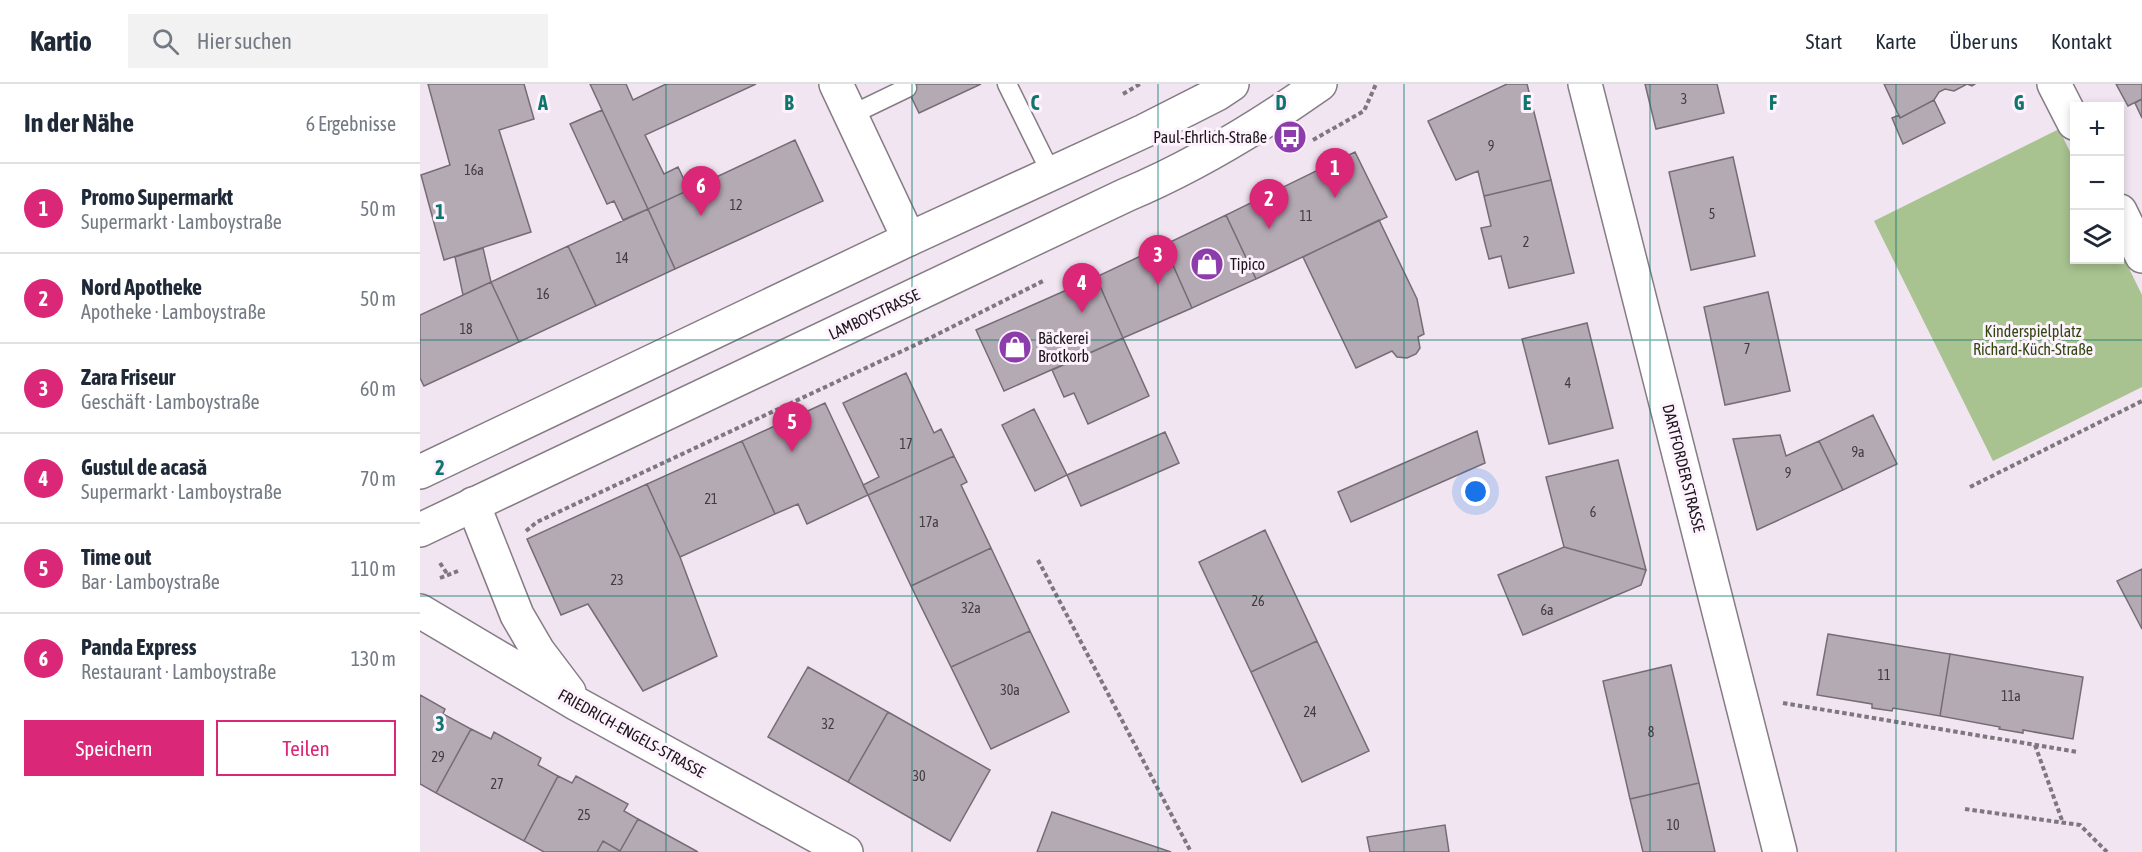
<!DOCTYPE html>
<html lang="de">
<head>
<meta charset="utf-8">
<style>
  :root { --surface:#fff; --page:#f2f2f3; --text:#1f2937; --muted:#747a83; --line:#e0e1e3; --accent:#db2777 }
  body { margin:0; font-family:"Asap Condensed",sans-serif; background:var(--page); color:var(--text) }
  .controls { position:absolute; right:18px; top:18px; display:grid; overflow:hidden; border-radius:0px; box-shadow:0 3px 9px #0003 }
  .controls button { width:54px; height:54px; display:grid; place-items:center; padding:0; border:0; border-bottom:2px solid var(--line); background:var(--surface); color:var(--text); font:30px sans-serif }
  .you { position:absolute; left:1056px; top:408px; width:21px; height:21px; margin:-15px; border:4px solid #fff; border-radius:50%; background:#1a73e8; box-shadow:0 0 0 9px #1a73e833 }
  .badge { display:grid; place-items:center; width:39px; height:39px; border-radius:50%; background:var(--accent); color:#fff; font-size:20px; font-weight:700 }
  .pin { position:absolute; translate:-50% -50px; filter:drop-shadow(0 2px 3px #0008) }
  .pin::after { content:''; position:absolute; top:32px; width:21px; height:18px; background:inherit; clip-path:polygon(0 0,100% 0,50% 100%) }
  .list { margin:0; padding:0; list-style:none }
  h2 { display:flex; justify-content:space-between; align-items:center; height:78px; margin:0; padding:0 24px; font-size:26px }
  h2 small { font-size:20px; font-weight:400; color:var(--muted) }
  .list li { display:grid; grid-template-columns:39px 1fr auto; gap:18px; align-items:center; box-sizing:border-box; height:90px; padding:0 24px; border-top:2px solid var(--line) }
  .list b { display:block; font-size:22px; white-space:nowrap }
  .list p { margin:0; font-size:20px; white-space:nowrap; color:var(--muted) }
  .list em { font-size:20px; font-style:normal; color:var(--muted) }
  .actions { display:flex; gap:12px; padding:18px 24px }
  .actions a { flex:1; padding:14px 0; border:2px solid var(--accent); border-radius:0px; text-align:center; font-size:21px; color:var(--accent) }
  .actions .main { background:var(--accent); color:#fff }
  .icon { flex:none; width:33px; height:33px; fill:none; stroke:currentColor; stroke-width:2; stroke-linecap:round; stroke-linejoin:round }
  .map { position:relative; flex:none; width:1722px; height:768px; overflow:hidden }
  header { display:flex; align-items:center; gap:36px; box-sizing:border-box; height:84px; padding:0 30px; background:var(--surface); border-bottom:2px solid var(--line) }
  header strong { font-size:28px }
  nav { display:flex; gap:33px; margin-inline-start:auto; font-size:21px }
  .search { width:420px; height:54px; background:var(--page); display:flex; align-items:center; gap:15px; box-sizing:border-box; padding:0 21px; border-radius:0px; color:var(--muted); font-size:22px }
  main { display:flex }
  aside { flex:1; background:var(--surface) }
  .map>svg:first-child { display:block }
  .green { fill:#a8c290 }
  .building { fill:#b4aab4; stroke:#756c75; stroke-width:1.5 }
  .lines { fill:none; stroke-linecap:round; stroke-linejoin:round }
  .lane-casing { stroke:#857c85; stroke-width:21 }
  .street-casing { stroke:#857c85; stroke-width:36 }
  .secondary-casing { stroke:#857c85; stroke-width:36 }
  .path { stroke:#7e777e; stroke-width:4; stroke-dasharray:4.5 3; stroke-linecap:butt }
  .lane { stroke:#fff; stroke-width:18 }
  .street { stroke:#fff; stroke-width:33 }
  .secondary { stroke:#fff; stroke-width:33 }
  .grid { fill:none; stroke:#0f766e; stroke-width:1.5; stroke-opacity:0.55 }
  .labels { text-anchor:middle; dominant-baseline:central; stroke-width:6; stroke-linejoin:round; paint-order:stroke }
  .number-label { font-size:14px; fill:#413c41 }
  .poi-label { font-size:16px; fill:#1b171b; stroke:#fdf2fd; text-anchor:start }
  .street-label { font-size:16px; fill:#1b171b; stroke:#fdf2fd }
  .park-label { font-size:16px; fill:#30480f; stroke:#fdf2fd }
  .grid-label { font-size:20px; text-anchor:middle; font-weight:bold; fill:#0f766e; stroke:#fdf2fd; stroke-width:6; stroke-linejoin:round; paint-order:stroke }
</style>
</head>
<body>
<header>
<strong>Kartio</strong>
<div class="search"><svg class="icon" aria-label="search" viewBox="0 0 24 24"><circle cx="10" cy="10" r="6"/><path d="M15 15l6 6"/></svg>Hier suchen</div>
<nav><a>Start</a><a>Karte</a><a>Über uns</a><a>Kontakt</a></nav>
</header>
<main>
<aside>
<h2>In der Nähe<small>6 Ergebnisse</small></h2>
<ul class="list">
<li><span class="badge">1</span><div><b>Promo Supermarkt</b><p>Supermarkt · Lamboystraße</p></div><em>50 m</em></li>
<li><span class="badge">2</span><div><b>Nord Apotheke</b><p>Apotheke · Lamboystraße</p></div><em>50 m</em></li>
<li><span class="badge">3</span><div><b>Zara Friseur</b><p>Geschäft · Lamboystraße</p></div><em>60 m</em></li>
<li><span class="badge">4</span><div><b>Gustul de acasă</b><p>Supermarkt · Lamboystraße</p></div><em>70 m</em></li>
<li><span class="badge">5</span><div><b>Time out</b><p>Bar · Lamboystraße</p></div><em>110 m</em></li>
<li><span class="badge">6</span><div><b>Panda Express</b><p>Restaurant · Lamboystraße</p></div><em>130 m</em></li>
</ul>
<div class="actions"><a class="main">Speichern</a><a>Teilen</a></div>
</aside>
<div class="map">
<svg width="1722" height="768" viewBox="0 0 1722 768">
  <rect width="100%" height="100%" fill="#f0e5f0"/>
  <path class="green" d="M1639,45L1654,76V176H1700V166L1722,211V303L1573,377L1454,137Z"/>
  <path class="building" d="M8,0H104L114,35L79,46L111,148L24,176L1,91L30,81Z
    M170,0H206L213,16L246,0H336L225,51L244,90L258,83L269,106L228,125Z
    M485,0H561L499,29Z
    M1087,0H1107L1131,96L1064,112L1058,87L1036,96L1008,37Z
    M1225,0H1297L1304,29L1236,45Z
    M1464,0H1555L1552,2L1547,0L1534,7L1525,5L1519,8L1514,16L1480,34Z
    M1696,0H1722V15L1708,22Z
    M1722,15V34L1715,19Z
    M1514,16L1525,39L1483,60L1472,34L1479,31L1480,34Z
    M182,26L228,125L203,136L194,117L187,120L150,40Z
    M375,56L403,117L255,185L228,125Z
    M935,68L967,133L836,195L806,131Z
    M1313,73L1335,172L1271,186L1249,88Z
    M1131,96L1154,189L1089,204L1081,172L1069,175L1061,144L1071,142L1064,112Z
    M228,125L255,185L176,222L148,162Z
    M806,131L836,195L772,224L744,161Z
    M959,136L997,215L1004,250L998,253L1000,264L996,270L987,274L977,273L972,267L936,284L883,173Z
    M744,161L772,224L703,254L676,193Z
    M148,162L176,222L99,258L71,198Z
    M63,164L71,198L43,211L35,173Z
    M676,193L703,254L584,307L556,246Z
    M71,198L99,258L4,302L0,294V231Z
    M1348,208L1370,307L1305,321L1284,223Z
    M1167,239L1193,344L1129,360L1102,255Z
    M703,254L729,312L668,340L654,309L644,313L632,286Z
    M486,289L514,349L521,345L534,372L448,411L443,401L459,393L423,319Z
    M405,319L448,411L387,440L378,420L355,430L322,357Z
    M614,325L647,391L615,407L582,341Z
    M1453,331L1477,380L1423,406L1399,357Z
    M1057,347L1065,379L931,438L918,408Z
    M745,348L759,379L661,422L647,391Z
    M1360,351L1366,372L1399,357L1423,406L1337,446L1313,355Z
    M322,357L355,430L260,473L227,400Z
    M534,372L547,398L541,401L571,464L491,502L448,411Z
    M1198,376L1226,486L1144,463L1126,393Z
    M227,400L260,473L297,572L223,607L168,520L141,531L107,455Z
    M845,446L897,557L831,588L779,478Z
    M1144,463L1226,486L1221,501L1103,551L1078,491Z
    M571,464L610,547L531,583L491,502Z
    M1722,485V545L1697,497Z
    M610,547L649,628L571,665L531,583Z
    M1408,550L1530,570L1520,632L1473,624L1472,627L1452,624V620L1397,611Z
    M897,557L949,667L882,698L831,588Z
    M1530,570L1663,593L1653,655L1603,646V649L1579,645L1580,643L1520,632Z
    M1251,581L1279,699L1210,715L1183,597Z
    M388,583L468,628L428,698L348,653Z
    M0,611L25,625L23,630L51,645L16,709L0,700Z
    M468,628L570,686L530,757L428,698Z
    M51,645L71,655L74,648L121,674L118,681L138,692L104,757L16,709Z
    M138,692L152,699L156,692L208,720L204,727L218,735L200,767L183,757L177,768H124L104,757Z
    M1279,699L1295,768H1223L1210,715Z
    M632,728L751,768H617Z
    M218,735L278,768H177L183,757L200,767Z
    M1025,741L1029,768H950L947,753Z"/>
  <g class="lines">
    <defs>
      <path id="lane" d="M587,0L631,89
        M431,31L487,4"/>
      <path id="street" d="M416,0L489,155
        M1165,0L1360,768
        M1634,0L1654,39
        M1700,127L1722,172
        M53,420L97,531L118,567L149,608
        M0,527L157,620L426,768"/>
      <path id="secondary" d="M0,388L489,155L724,47L797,10L812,0
        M0,446L706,111C775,82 839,43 900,0"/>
    </defs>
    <use href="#lane" class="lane-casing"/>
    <use href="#street" class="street-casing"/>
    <use href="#secondary" class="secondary-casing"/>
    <path class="path" d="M703,10L720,0
      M893,56L944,27L956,0
      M1550,403L1722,317
      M106,447L117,438L510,254L623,197
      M618,476L771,768
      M20,479L28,491
      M20,494L38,487
      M1363,619L1658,668
      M1615,661L1643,739
      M1545,725L1660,741L1687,768"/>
    <use href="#lane" class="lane"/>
    <use href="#street" class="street"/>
    <use href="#secondary" class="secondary"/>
  </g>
  <path class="grid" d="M246,0V768M492,0V768M738,0V768M984,0V768M1230,0V768M1476,0V768M0,256H1722M0,512H1722"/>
  <defs>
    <symbol id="bus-disc" viewBox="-11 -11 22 22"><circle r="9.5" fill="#8d3cac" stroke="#fdf2fd"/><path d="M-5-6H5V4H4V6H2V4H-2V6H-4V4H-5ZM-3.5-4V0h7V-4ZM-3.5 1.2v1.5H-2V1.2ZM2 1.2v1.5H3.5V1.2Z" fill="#fff"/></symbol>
    <symbol id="shop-disc" viewBox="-11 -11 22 22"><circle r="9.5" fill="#8d3cac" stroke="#fdf2fd"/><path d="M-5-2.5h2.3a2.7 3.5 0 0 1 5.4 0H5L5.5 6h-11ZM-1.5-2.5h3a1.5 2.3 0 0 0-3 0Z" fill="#fff"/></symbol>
  </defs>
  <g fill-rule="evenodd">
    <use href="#bus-disc" x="851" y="34" width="38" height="38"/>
    <use href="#shop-disc" x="768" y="161" width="38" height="38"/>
    <use href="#shop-disc" x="576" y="244" width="38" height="38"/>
  </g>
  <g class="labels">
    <g class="number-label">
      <text x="1264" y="15">3</text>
      <text x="1071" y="62">9</text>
      <text x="54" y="86">16a</text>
      <text x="316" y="121">12</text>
      <text x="1292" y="130">5</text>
      <text x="886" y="132">11</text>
      <text x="1106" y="158">2</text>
      <text x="202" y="174">14</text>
      <text x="123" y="210">16</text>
      <text x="46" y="245">18</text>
      <text x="1327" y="265">7</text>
      <text x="1148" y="299">4</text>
      <text x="486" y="360">17</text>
      <text x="1438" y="368">9a</text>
      <text x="1368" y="389">9</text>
      <text x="291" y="415">21</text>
      <text x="1173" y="428">6</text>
      <text x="509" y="438">17a</text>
      <text x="197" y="496">23</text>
      <text x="838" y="517">26</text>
      <text x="551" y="524">32a</text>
      <text x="1127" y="526">6a</text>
      <text x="1464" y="591">11</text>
      <text x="590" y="606">30a</text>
      <text x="1591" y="612">11a</text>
      <text x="890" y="628">24</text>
      <text x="408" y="640">32</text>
      <text x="1231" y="648">8</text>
      <text x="18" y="673">29</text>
      <text x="499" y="692">30</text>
      <text x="77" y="700">27</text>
      <text x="164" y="731">25</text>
      <text x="1253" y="741">10</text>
    </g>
    <g class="poi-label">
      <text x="847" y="53" text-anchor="end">Paul-Ehrlich-Straße</text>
      <text x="810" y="180">Tipico</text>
      <text x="618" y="254">Bäckerei<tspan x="618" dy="18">Brotkorb</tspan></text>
    </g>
    <g class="street-label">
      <text transform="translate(454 230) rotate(-25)">LAMBOYSTRASSE</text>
      <text transform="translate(1264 384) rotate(76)">DARTFORDER STRASSE</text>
      <text transform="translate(212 649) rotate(29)">FRIEDRICH-ENGELS-STRASSE</text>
    </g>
    <g class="park-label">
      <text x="1613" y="247">Kinderspielplatz<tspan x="1613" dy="18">Richard-Küch-Straße</tspan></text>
    </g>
  </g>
  <g class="grid-label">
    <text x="123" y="26">A</text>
    <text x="369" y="26">B</text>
    <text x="615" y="26">C</text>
    <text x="861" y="26">D</text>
    <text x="1107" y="26">E</text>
    <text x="1353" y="26">F</text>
    <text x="1599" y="26">G</text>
    <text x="20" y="135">1</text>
    <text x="20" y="391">2</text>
    <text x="20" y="647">3</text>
  </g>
</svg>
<div class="controls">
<button>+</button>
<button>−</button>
<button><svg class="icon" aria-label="layers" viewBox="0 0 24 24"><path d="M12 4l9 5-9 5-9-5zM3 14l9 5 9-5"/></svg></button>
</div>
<div class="you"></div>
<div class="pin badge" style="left:915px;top:114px">1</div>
<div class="pin badge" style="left:849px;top:145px">2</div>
<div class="pin badge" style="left:738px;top:201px">3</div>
<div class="pin badge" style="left:662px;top:229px">4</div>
<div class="pin badge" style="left:372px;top:368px">5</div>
<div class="pin badge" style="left:281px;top:132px">6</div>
</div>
</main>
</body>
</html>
